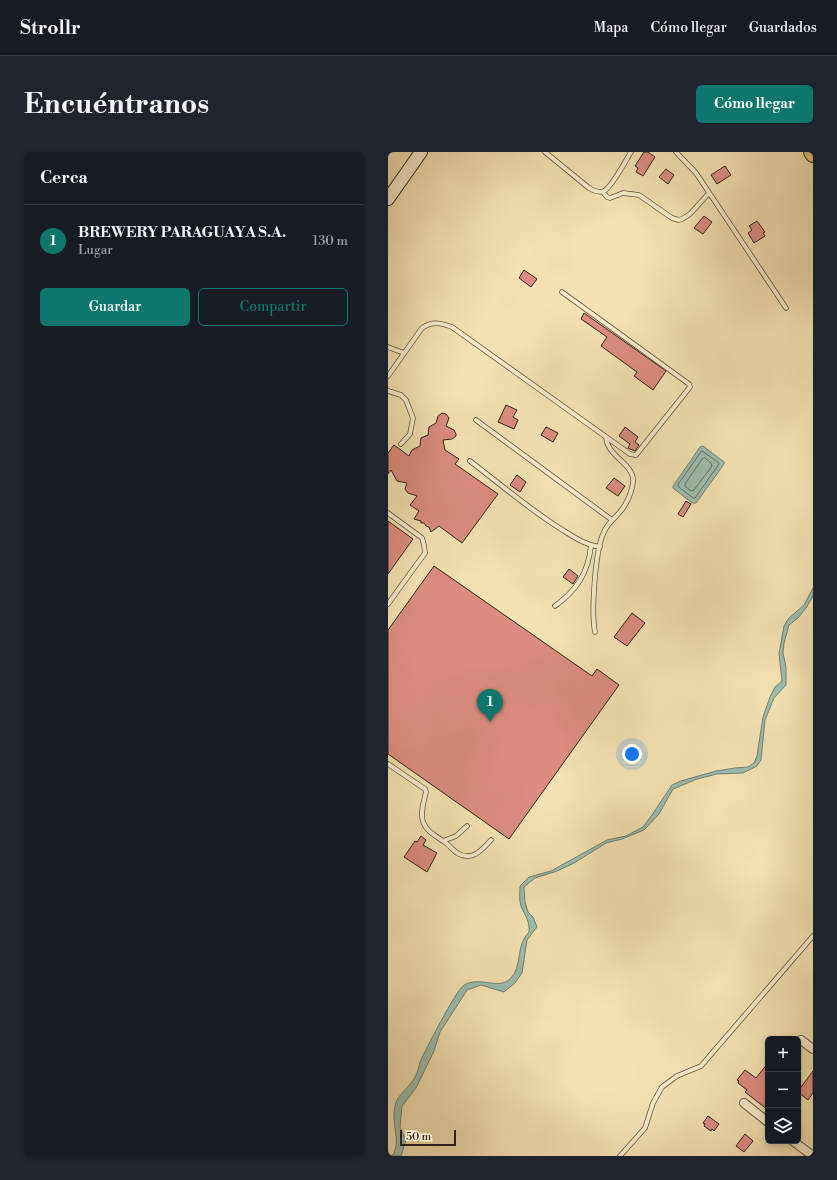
<!DOCTYPE html>
<html lang="es">
<head>
<meta charset="utf-8">
<style>
  :root { --surface:#171b24; --page:#20242c; --text:#f1f3f6; --muted:#9ea1a6; --line:#363941; --accent:#0f766e }
  body { margin:0; font-family:"Libre Bodoni",serif; background:var(--page); color:var(--text) }
  .controls { position:absolute; right:12px; bottom:12px; display:grid; overflow:hidden; border-radius:6px; box-shadow:0 2px 6px #0003 }
  .controls button { width:36px; height:36px; display:grid; place-items:center; padding:0; border:0; border-bottom:1px solid var(--line); background:var(--surface); color:var(--text); font:20px sans-serif }
  .scale { position:absolute; left:12px; bottom:10px; width:56px; box-sizing:border-box; padding-left:4px; border:2px solid #2f2419; border-top:0; font-size:11px; line-height:14px; white-space:nowrap; color:#2f2419; -webkit-text-stroke:3px #f8eccd; paint-order:stroke }
  .you { position:absolute; left:244px; top:602px; width:14px; height:14px; margin:-10px; border:3px solid #fff; border-radius:50%; background:#1a73e8; box-shadow:0 0 0 6px #1a73e833 }
  .badge { display:grid; place-items:center; width:26px; height:26px; border-radius:50%; background:var(--accent); color:#fff; font-size:13px; font-weight:700 }
  .pin { position:absolute; translate:-50% -33px; filter:drop-shadow(0 1px 2px #0008) }
  .pin::after { content:''; position:absolute; top:21px; width:14px; height:12px; background:inherit; clip-path:polygon(0 0,100% 0,50% 100%) }
  .list { margin:0; padding:0; list-style:none }
  h2 { display:flex; justify-content:space-between; align-items:center; height:52px; margin:0; padding:0 16px; font-size:17px }
  h2 small { font-size:13px; font-weight:400; color:var(--muted) }
  .list li { display:grid; grid-template-columns:26px 1fr auto; gap:12px; align-items:center; box-sizing:border-box; height:72px; padding:0 16px; border-top:1px solid var(--line) }
  .list b { display:block; font-size:15px; white-space:nowrap }
  .list p { margin:0; font-size:13px; white-space:nowrap; color:var(--muted) }
  .list em { font-size:13px; font-style:normal; color:var(--muted) }
  .actions { display:flex; gap:8px; padding:12px 16px }
  .actions a { flex:1; padding:9px 0; border:1px solid var(--accent); border-radius:6px; text-align:center; font-size:14px; color:var(--accent) }
  .actions .main { background:var(--accent); color:#fff }
  .icon { flex:none; width:22px; height:22px; fill:none; stroke:currentColor; stroke-width:2; stroke-linecap:round; stroke-linejoin:round }
  .map { position:relative; flex:none; width:425px; height:1004px; overflow:hidden; border-radius:6px }
  header { display:flex; align-items:center; gap:24px; box-sizing:border-box; height:56px; padding:0 20px; background:var(--surface); border-bottom:1px solid var(--line) }
  header strong { font-size:19px }
  nav { display:flex; gap:22px; margin-inline-start:auto; font-size:14px }
  .intro { display:flex; align-items:center; justify-content:space-between; box-sizing:border-box; height:96px; padding:0 24px }
  h1 { margin:0; font-size:28px }
  .button { padding:10px 18px; border-radius:6px; background:var(--accent); color:#fff; font-size:14px; font-weight:700 }
  main { display:flex; gap:24px; padding:0 24px }
  aside { flex:1; background:var(--surface); border-radius:6px; box-shadow:0 2px 6px #0003 }
  .map>svg:first-child { display:block }
  .water { fill:#9cbdaf; stroke:#708073 }
  .lines { fill:none; stroke-linecap:round; stroke-linejoin:round }
  .shore { stroke:#667064; stroke-width:1 }
  .building { fill:#dc8d81; stroke:#2f2419 }
  .service-casing { stroke:#60543f; stroke-width:5.5 }
  .minor-casing { stroke:#60543f; stroke-width:10 }
  .secondary-casing { stroke:#2f2419; stroke-width:14 }
  .trunk-casing { stroke:#2f2419; stroke-width:16 }
  .service { stroke:#f8eccd; stroke-width:4 }
  .minor { stroke:#f8eccd; stroke-width:8 }
  .secondary { stroke:#f8eccd; stroke-width:12 }
  .trunk { stroke:#eac179; stroke-width:14 }
</style>
</head>
<body>
<header>
<strong>Strollr</strong>
<nav><a>Mapa</a><a>Cómo llegar</a><a>Guardados</a></nav>
</header>
<div class="intro"><h1>Encuéntranos</h1><a class="button">Cómo llegar</a></div>
<main>
<aside>
<h2>Cerca<small></small></h2>
<ul class="list">
<li><span class="badge">1</span><div><b>BREWERY PARAGUAYA S.A.</b><p>Lugar</p></div><em>130 m</em></li>
</ul>
<div class="actions"><a class="main">Guardar</a><a>Compartir</a></div>
</aside>
<div class="map">
<svg width="425" height="1004" viewBox="0 0 425 1004">
  <rect width="100%" height="100%" fill="#f4e2b2"/>
  <filter id="stains"><feTurbulence type="fractalNoise" baseFrequency=".005" numOctaves="4"/><feColorMatrix values="0 0 0 0 .2 0 0 0 0 .09 0 0 0 0 .02 0 0 0 .5 -.17"/></filter>
  <radialGradient id="worn" r=".72"><stop offset=".6" stop-color="#630" stop-opacity="0"/><stop offset="1" stop-color="#630" stop-opacity=".3"/></radialGradient>
  <path class="water" d="M315,294L336,310V312L308,351H304L285,336V334L312,295Z
    M425,436V444L418,456L410,466L401,473L396,491L395,501L398,515V533L386,546L381,558L377,568L373,608L369,614L355,621L329,622L309,627L285,637L271,662L256,678L234,687L218,691L186,711L169,719L147,726L136,735L137,750L140,760L145,765L149,775L139,788L134,821L127,831L116,840L93,833L79,838L74,846L52,880L46,899L28,936L14,954L12,975L18,988L13,1004H4C15,988 0,969 9,948C14,939 25,932 29,921C30,918 31,913 32,910C37,899 68,838 76,833C92,824 110,838 122,827C135,815 127,794 141,780C142,769 137,764 133,754C131,748 132,740 132,734L141,725L163,719L219,688L238,684L255,675L264,663L284,633L293,629L328,619L347,616L360,615L366,611L369,604L375,565L382,545L387,535L394,529L391,502L396,474L400,467L416,453Z"/>
  <g class="lines">
    <path class="shore" d="M314,299L330,310L331,312L307,346H305L291,335L290,333Z
      M317,306L323,311L324,314L306,338L303,339L297,334V332L314,307Z"/>
  </g>
  <path class="building" d="M256,0H260L267,5L255,24L248,20L250,16L247,14Z
    M337,14L343,23L329,32L323,23Z
    M278,17L286,23L280,32L271,25Z
    M316,64L324,70L315,82L306,76Z
    M369,69L377,80L375,81L377,84L366,91L360,81L364,78L361,74Z
    M136,118L149,127L143,135L131,126Z
    M196,161L278,219L265,238L246,224L249,220L213,194L219,185L193,167Z
    M118,253L129,258L125,265L130,268L126,277L110,270Z
    M54,261L58,262L61,266L58,274L66,278L68,282V284L64,287L55,288L57,298L71,307L67,312L110,342L74,391L51,374L43,380L41,375L38,374L36,371H33V369L26,367L31,359L22,353L29,344L20,341L17,337L19,331L9,329L3,318L0,322V301L6,293L21,304L24,298L32,294L33,286L40,283L41,275L48,271L50,264Z
    M158,275L170,281L165,290L153,283Z
    M237,275L250,285L247,290L251,293L247,299L240,296L242,292L231,284Z
    M129,323L138,330L132,340L122,333Z
    M226,326L237,334L230,344L218,336Z
    M298,349L303,352L295,365L290,362Z
    M0,369L25,387L0,422Z
    M46,414L204,524L209,517L231,533L121,687L0,602V478Z
    M181,417L190,424L185,432L175,425Z
    M244,461L257,471L239,494L226,485Z
    M33,684L38,688L35,693L49,701L39,720L16,705L27,689L29,690Z
    M380,911V958L357,940L359,938L350,931L351,929L349,928L357,918L368,926Z
    M425,919V941L420,948L410,940V933L413,935Z
    M320,964L331,972L326,979L324,977L323,979L316,974L317,972L315,971Z
    M357,982L365,989L356,1000L348,994Z"/>
  <g class="lines">
    <defs>
      <path id="service" d="M157,0L201,36C206,39 211,41 216,39C224,35 238,8 243,0
        M288,0L308,21L398,156
        M215,40L219,45L222,46L235,41L251,43L284,66L291,68L294,67L302,62L321,41
        M0,195L16,201
        M0,224L34,176C45,169 53,171 64,175L242,302L248,303L302,235L301,232L174,140
        M0,239L13,243L18,248L25,266L22,282L13,292
        M88,268L224,368
        M82,309C112,332 141,357 173,377C186,385 197,393 212,395
        M0,361L34,386L36,393L37,401L0,452
        M167,454C189,438 200,421 203,394
        M207,480C203,460 207,398 216,380C219,372 226,367 231,361C238,354 244,340 245,330C247,312 219,305 218,285
        M0,612L37,637L38,640C36,649 32,660 35,670C39,680 47,683 55,689C60,692 64,697 69,701C84,710 94,698 103,688
        M55,689L68,684L79,674
        M232,1004L257,976L265,951L274,935L289,924L313,914L425,784"/>
      <path id="minor" d="M413,888L425,897
        M356,951L380,970
        M405,989L425,1004"/>
      <path id="secondary" d="M0,47L33,0"/>
      <path id="trunk" d="M423,0L425,3"/>
    </defs>
    <use href="#service" class="service-casing"/>
    <use href="#minor" class="minor-casing"/>
    <use href="#secondary" class="secondary-casing"/>
    <use href="#trunk" class="trunk-casing"/>
    <use href="#service" class="service"/>
    <use href="#minor" class="minor"/>
    <use href="#secondary" class="secondary"/>
    <use href="#trunk" class="trunk"/>
  </g>
  <rect width="100%" height="100%" filter="url(#stains)"/>
  <rect width="100%" height="100%" fill="url(#worn)"/>
</svg>
<div class="controls">
<button>+</button>
<button>−</button>
<button><svg class="icon" aria-label="layers" viewBox="0 0 24 24"><path d="M12 4l9 5-9 5-9-5zM3 14l9 5 9-5"/></svg></button>
</div>
<div class="scale">50 m</div>
<div class="you"></div>
<div class="pin badge" style="left:102px;top:570px">1</div>
</div>
</main>
</body>
</html>
